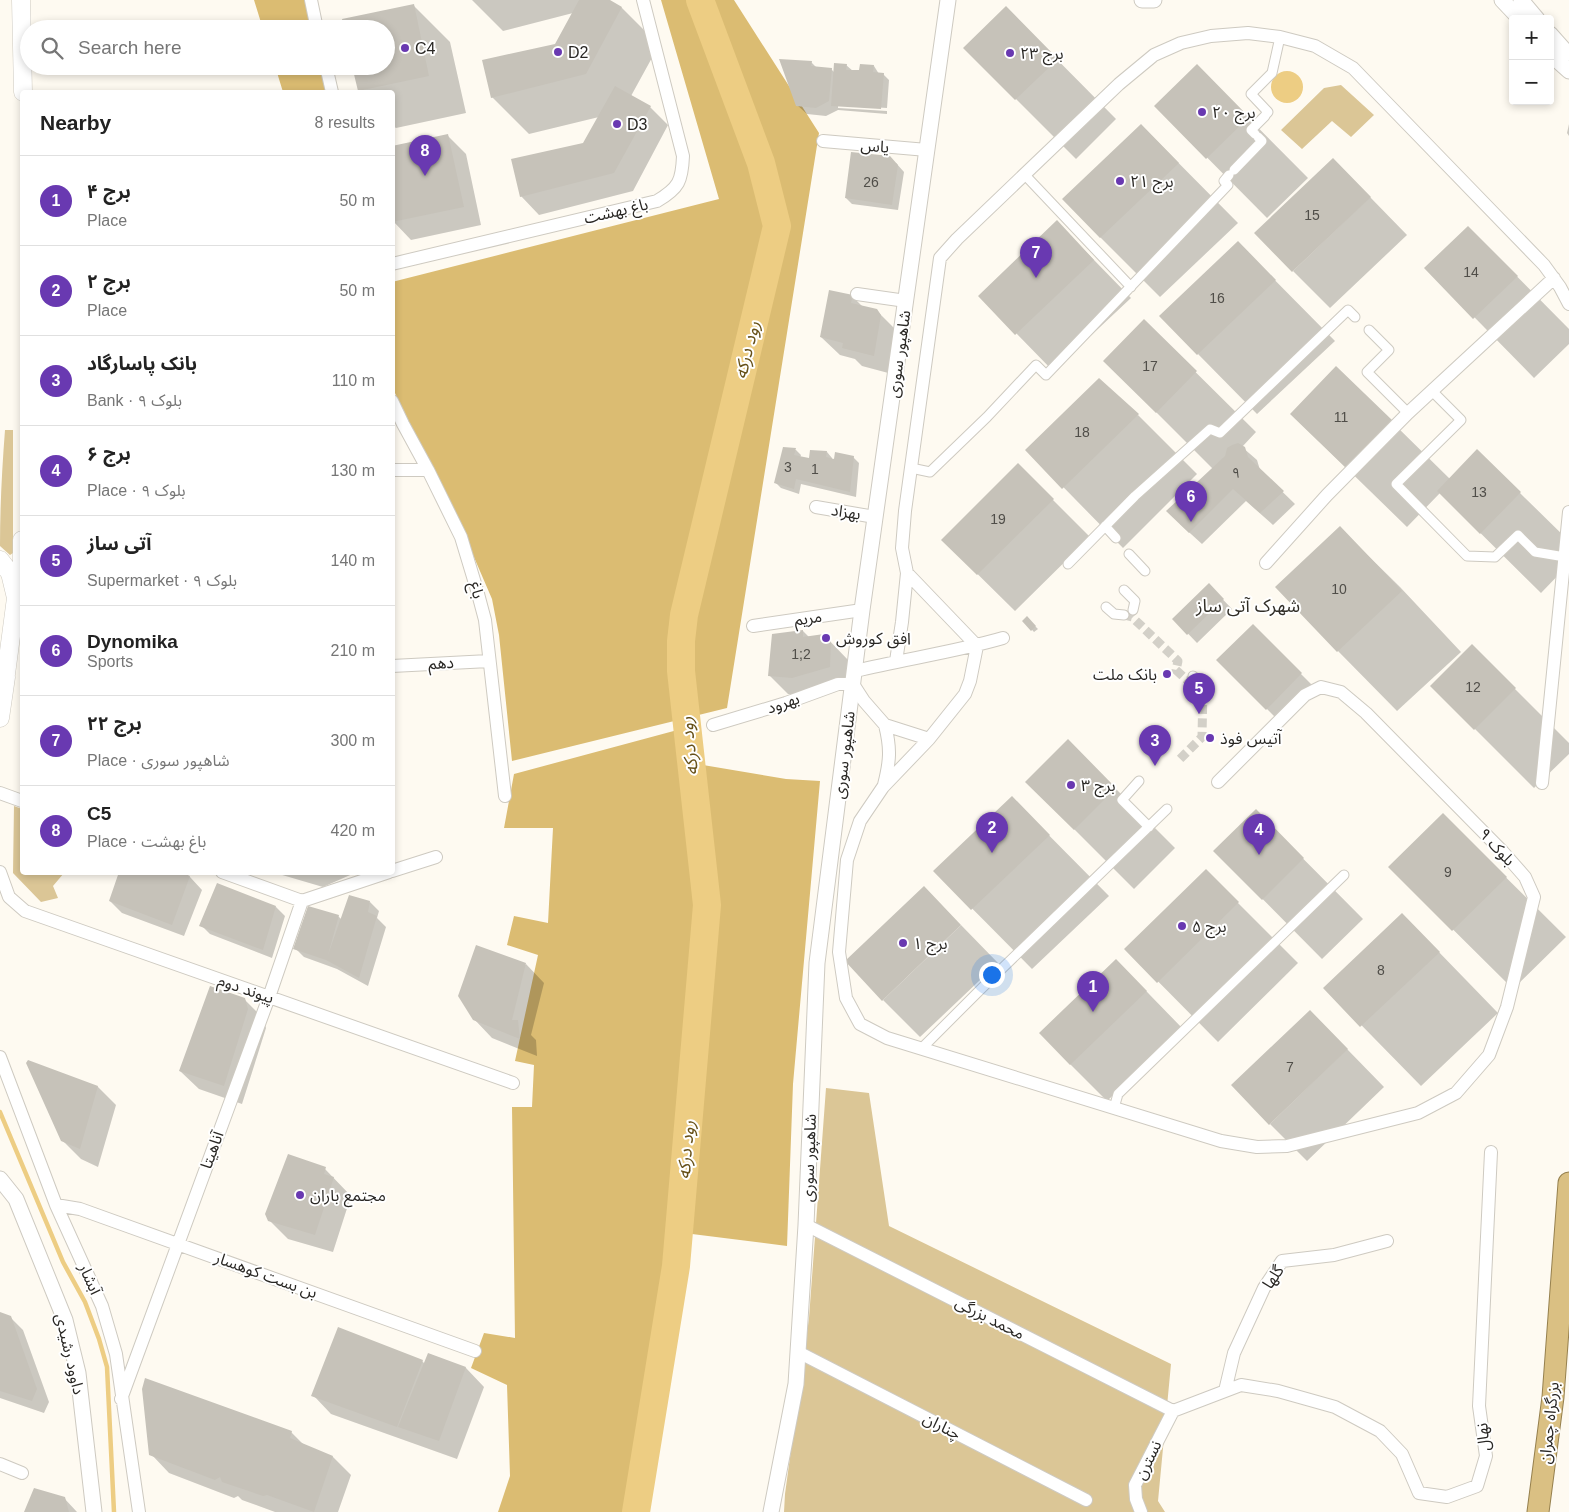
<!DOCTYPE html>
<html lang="en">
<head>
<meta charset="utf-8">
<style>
  :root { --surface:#fff; --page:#f2f2f2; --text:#222; --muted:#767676; --line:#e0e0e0; --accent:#6939b1 }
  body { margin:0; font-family:Helvetica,"Noto Sans Arabic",sans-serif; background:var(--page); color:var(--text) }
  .controls { position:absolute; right:15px; top:15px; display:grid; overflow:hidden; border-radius:5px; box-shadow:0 2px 8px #0003 }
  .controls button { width:45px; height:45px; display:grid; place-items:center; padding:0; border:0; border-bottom:1px solid var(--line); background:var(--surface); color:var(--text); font:25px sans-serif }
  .you { position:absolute; left:991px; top:974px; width:18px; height:18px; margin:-12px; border:4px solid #fff; border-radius:50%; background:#1a73e8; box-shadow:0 0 0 8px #1a73e833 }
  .badge { display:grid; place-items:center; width:32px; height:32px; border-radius:50%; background:var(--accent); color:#fff; font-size:16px; font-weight:700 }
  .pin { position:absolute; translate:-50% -41px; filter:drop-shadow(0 1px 2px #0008) }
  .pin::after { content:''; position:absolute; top:26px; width:18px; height:15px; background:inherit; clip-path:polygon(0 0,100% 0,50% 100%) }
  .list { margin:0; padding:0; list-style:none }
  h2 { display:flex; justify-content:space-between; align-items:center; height:65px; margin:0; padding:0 20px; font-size:21px }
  h2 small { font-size:16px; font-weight:400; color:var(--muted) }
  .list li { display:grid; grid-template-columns:32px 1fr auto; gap:15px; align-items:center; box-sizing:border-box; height:90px; padding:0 20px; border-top:1px solid var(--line) }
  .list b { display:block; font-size:19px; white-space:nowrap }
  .list p { margin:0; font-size:16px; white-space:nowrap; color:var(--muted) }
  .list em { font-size:16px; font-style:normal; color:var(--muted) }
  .icon { flex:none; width:28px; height:28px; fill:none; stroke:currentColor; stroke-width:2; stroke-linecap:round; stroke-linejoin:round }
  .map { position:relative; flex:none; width:1569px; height:1512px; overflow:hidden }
  .search { position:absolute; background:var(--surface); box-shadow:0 2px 8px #0003; left:20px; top:20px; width:375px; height:55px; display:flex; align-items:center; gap:12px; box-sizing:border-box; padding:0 18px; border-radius:28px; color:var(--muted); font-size:19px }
  .panel { position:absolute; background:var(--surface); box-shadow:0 2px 8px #0003; left:20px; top:90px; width:375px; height:785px; border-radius:5px }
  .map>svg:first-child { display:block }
  .green { fill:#dbc696 }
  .forest { fill:#dbbc72 }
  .water { fill:#edcd83 }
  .shadow { fill:#0003 }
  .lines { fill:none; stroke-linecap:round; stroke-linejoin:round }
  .stream { stroke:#edcd83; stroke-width:4.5 }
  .river { stroke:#edcd83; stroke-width:28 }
  .building { fill:#c6c2b9 }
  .pedestrian-tunnel { stroke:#d3d0c8; stroke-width:9; stroke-dasharray:9 4.5; stroke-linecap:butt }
  .pedestrian-casing { stroke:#cecac1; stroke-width:11 }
  .minor-casing { stroke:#cecac1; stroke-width:14 }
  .tertiary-casing { stroke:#cecac1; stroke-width:17 }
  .secondary-casing { stroke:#cecac1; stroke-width:19 }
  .trunk-casing { stroke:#96804e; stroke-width:23 }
  .pedestrian { stroke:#fff; stroke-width:9 }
  .minor { stroke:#fff; stroke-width:12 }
  .tertiary { stroke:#fff; stroke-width:15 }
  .secondary { stroke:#fff; stroke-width:18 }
  .trunk { stroke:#dac083; stroke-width:21 }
  .poi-dot { fill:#6939b1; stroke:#fff; stroke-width:2 }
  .labels { text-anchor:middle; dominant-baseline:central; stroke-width:4; stroke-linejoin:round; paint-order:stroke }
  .number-label { font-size:14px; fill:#504e49 }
  .poi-label { font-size:16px; fill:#292724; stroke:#fff; text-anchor:start }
  .street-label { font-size:16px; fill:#292724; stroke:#fff }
  .water-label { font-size:18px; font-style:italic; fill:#675119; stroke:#fff }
  .neighbourhood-label { font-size:18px; fill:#312e27; stroke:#fff }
</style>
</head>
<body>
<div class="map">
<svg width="1569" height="1512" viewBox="0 0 1569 1512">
  <rect width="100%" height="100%" fill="#fefaf1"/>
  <path class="green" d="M1341,85L1374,115L1351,137L1332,121L1302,149L1281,130L1324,88Z
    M5,430H13V553L10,555L0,546C0,507 2,469 5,430Z
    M14,806L22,809V872L64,873L53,886L58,898L41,902L13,873Z
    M826,1088L869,1093L889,1226L1171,1364L1158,1501L1165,1512H784L785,1494L809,1318Z"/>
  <path class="forest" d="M254,0H314L321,29H263Z
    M661,0H734L819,133L727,708L512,761L499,635L492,599L464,534L393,389L392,282L719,199Z
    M275,66H330L336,92H283Z
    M696,725L703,765L786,779L820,781L793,1084L787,1246L692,1234H668L631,1494L624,1512H498L510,1476L507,1385L471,1368L484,1333L515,1338L512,1107H532L534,1065L515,1061L538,955L507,945L514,916L548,923L553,828H504L514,774Z"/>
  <path class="water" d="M1271 87a16 16 0 1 1 32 0a16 16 0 1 1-32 0Z"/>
  <path class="shadow" d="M472,0H607L622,8L659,45L631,96L650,107L668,125L633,191L539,215L521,196L584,144L599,117L529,134L492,97L556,45L573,13L503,31Z
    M413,5L450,42L466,113L396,128L392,125V92H360L359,91L386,66Z
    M1006,8L1116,119L1076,159L965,48Z
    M811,62L817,68L831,69L835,73L846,65L853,71L860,72L874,66L879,74H883L889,80L887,108L838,105V108L887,111V114L838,110L826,116L807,114L797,105Z
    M1197,66L1308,178L1267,218L1156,106Z
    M1569,124V136L1567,133Z
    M1141,125L1238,223L1160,297L1100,237Z
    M448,136L466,154L481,225L411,240L393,221Z
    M896,163L904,172L898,210L852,204L846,198Z
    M1370,197L1407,235L1330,308L1293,271Z
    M1057,222L1131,298L1053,371L980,296Z
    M1468,227L1569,329V344L1534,378L1426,268Z
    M1238,243L1335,341L1257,414L1198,354Z
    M852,296L863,307L876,310L895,329L892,374L862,366L855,359L840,355L821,337Z
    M1144,321L1256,432L1242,447L1257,460L1260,470L1295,504L1273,525L1246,501L1202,544L1180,524L1213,469L1105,361Z
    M1336,367L1450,479L1520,493L1569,541V564L1541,593L1440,493L1407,527L1291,414Z
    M1138,415L1197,474L1123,548L1027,450Z
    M784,448L796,450L801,455L800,458L810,460L827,452L832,458V460L853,457L859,463L856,497L801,484L799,494L781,488L775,482Z
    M1018,465L1090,537L1015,611L943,540Z
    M1340,528L1400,587L1461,652L1397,711L1338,651L1277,587Z
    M1209,585L1232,609L1197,643L1174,619Z
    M1027,618L1038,629L1034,632L1024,621Z
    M1253,626L1313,686L1279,721L1218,660Z
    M803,631L809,637L824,635L849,661L848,685L811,696L788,694L770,676Z
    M1472,646L1569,743V754L1534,788L1432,686Z
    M1068,741L1175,848L1134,889L1027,782Z
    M1012,798L1109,896L1032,969L935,871Z
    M1256,811L1363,919L1322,959L1215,851Z
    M1443,815L1566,937L1513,989L1390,867Z
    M1206,871L1298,963L1218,1042L1126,949Z
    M177,872L190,877L202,890L184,936L122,913L110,901Z
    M272,872H357L323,887Z
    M370,902L379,911L377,918L386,927L368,986L337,969L304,957L295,948L338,916L342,920Z
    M276,907L285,916L272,958L210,934L201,925Z
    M1402,914L1498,1013L1421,1086L1325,988Z
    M961,925L998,963L920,1037L883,1000Z
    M1116,960L1183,1029L1107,1101L1070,1064Z
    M526,964L544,983L531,1035L536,1040L537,1056L492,1038L474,1019Z
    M244,999L263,1018L266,1028L242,1104L199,1089L180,1071Z
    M1347,1049L1384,1087L1307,1161L1270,1124Z
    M29,1062L98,1087L116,1105L98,1167L81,1159L62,1140Z
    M325,1169L351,1196L333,1252L288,1239L269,1220Z
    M0,1314L10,1317L23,1330L49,1402L44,1413L0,1398Z
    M429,1354L466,1368L484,1387L457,1459L331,1414L313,1395L422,1361L425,1364Z
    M291,1432L305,1446L333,1457L351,1475L338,1512H275L242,1500L238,1496L234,1498L169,1473L151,1454Z
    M64,1498L77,1512H26Z"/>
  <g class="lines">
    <path class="stream" d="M0,1112L63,1262L85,1302L99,1339L107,1367L114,1512"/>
    <path class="river" d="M636,1512L676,1266L707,905L681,671V641L684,615L777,226L761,163L700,0"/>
  </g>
  <path class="building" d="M579,0H610L622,7L586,74L491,98L482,60L555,44Z
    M414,4L429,76L358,91L352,66H386V29H344L342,19Z
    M1006,6L1058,59L1015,100L963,48Z
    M779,59L812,61L811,66L832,68L829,101L816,108L796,106Z
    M834,63L847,64L846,70H859L860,64L874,65L873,72L884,73L881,109L831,106Z
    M1197,64L1249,117L1206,159L1154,106Z
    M615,86L651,106L614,173L520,197L511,159L583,143Z
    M1141,124L1179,163L1100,238L1062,199Z
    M448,134L464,207L392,222V146Z
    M851,152L890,156L898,165L892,205L845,198Z
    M1333,158L1371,197L1292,272L1254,233Z
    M1057,220L1094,260L1015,335L978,296Z
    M1468,226L1518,276L1473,319L1424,268Z
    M1238,241L1276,280L1197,355L1159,316Z
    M829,290L853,295L851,303L877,309L881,315L874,356L842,348L843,343L820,337Z
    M1144,319L1197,371L1156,413L1103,361Z
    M1336,366L1392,420L1346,468L1290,414Z
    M1099,378L1139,414L1062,489L1025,450Z
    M1238,443L1245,447L1248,457L1284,491L1260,513L1233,489L1189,533L1166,511L1225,456L1227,448L1232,445Z
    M783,447L796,448L794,455L809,458L810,450L827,451L826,457L834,459L835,452L854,456L850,492L796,479L794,489L774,483Z
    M1477,449L1521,492L1480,534L1437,491Z
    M1018,463L1054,499L977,575L941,540Z
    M1340,526L1402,591L1337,652L1275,587Z
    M1209,583L1224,599L1187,635L1172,619Z
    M1027,616L1036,626L1031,631L1022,621Z
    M1253,624L1302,673L1266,710L1216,660Z
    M803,630V637L824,634L831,641L830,667L792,678L768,676L772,634Z
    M1472,644L1516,688L1474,730L1430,686Z
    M1068,739L1116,788L1074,830L1025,782Z
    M1012,796L1050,835L971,910L933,871Z
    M1256,809L1304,858L1262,900L1213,851Z
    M1443,813L1507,877L1452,931L1388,867Z
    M1206,869L1239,902L1157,983L1124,949Z
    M119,872H181L190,876L172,925L109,901Z
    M217,883L276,906L263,950L199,926Z
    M924,886L961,925L882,1001L845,961Z
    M349,895L370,901L368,912L377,916L359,978L326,960L293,949L308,906L339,915L328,955Z
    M1402,913L1440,952L1360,1027L1323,988Z
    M476,945L526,963L512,1020H518L520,1039L473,1020L458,996Z
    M1116,959L1147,991L1070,1065L1039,1033Z
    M210,986L245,998L248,1009L224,1086L179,1071Z
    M1310,1010L1348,1049L1269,1125L1231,1085Z
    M28,1060L98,1086L80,1149L61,1141L26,1063Z
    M288,1154L326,1167L324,1174L334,1177L315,1235L268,1221L265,1214Z
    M0,1312L11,1316L37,1389L32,1401L0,1391Z
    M338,1327L423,1360L397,1427L311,1396Z
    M428,1353L466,1367L439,1441L398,1427Z
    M145,1378L292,1431L290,1438L333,1456L314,1512L267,1495L263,1496L222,1482L220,1477L215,1480L149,1455L142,1389Z
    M34,1488L65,1497L69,1512H24Z"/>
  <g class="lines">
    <path class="pedestrian-tunnel" d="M1124,615L1132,617L1178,661L1176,670L1188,681L1195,678L1203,687L1202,737L1179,760"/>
    <defs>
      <path id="pedestrian" d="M1266,114L1268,112L1251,94L1272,73L1280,37
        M1255,134L1251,130L1265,116
        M1234,170L1262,141L1258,137
        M1024,174L1131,287
        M1369,330L1389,350L1367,372L1408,413
        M1432,391L1461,420L1396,484L1467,556L1495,557L1518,535L1535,552L1565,557
        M911,468L930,472L987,417L1036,365L1046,375L1228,185L1224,181L1229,175
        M1105,526L1116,538
        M1129,554L1145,571
        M1068,564L1135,496L1210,429L1220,433L1348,310L1355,317
        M1124,590L1135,601L1133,610
        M1106,607L1114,614L1124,615
        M1193,676L1195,678
        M1139,781L1122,800L1149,827
        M922,1048L987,983L1167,809
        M1114,1108L1118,1094L1344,875"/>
      <path id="minor" d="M311,0L317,29
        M326,66L332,92
        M823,141L927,150
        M392,264L657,201C679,188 682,181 683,156L643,0
        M857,294L906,301
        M392,401L403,424L428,470L461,537L477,590L485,620L505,796
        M392,470H428
        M816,507L875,517
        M1266,563L1327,495L1408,413L1554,278
        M753,626L862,610
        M977,646L970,681L965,694L929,739L883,787L860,821L847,860L839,952L846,998L860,1024L887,1038L1221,1141L1257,1147L1287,1146L1418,1113L1456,1093L1489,1055L1507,1007L1534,897L1525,877L1503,852L1366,713L1341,692L1321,687L1305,695L1218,782
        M977,646L907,573L902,548L905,511L940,258L957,239L1119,84L1154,55L1181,43L1211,36L1248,33L1280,37L1315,46L1353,68L1544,265L1560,287L1569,304
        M896,661L902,622L907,573
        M392,666L489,661
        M855,671C904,659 955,652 1003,638
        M713,725L786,703L838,684H853L864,701L885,725L929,739
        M1542,783L1569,512
        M884,785C890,761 891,749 885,725
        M0,793L22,801
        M392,871L436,857
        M0,872L9,897L25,911L513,1083
        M222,872L302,901L389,872
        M0,1057L56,1205L102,1306L116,1354L139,1512
        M56,1205L80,1209L475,1351
        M806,1225L1173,1411
        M798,1352L1086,1500
        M1225,1391L1234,1353L1264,1288L1282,1261L1334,1255L1387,1241
        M121,1399L269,997L302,901
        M1173,1411L1241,1385L1278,1391L1335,1407L1380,1431L1402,1454L1419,1493L1447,1497L1477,1486L1486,1456L1479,1406L1491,1152
        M0,1464L22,1473
        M1141,1512L1136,1499L1135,1485L1173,1411"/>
      <path id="tertiary" d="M1142,0H1154
        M1502,0L1520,19
        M1521,0L1537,19
        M1550,34L1566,52L1569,53
        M1550,54L1569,71
        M0,1179L16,1199L65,1320L78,1373L94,1512
        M771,1512L796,1384L806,1225L817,963L862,610L948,0"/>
      <path id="secondary" d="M21,0L23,92
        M0,560L10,573L16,598L6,674L0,688
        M17,590L22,566V540
        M0,718L6,677"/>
      <path id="trunk" d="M1538,1512L1553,1397L1569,1183"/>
    </defs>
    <use href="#pedestrian" class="pedestrian-casing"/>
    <use href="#minor" class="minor-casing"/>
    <use href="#tertiary" class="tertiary-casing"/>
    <use href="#secondary" class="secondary-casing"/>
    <use href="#trunk" class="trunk-casing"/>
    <use href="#pedestrian" class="pedestrian"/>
    <use href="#minor" class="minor"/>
    <use href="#tertiary" class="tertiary"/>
    <use href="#secondary" class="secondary"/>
    <use href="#trunk" class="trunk"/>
  </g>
  <g class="poi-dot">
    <circle cx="405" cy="48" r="5"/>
    <circle cx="558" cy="52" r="5"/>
    <circle cx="1010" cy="53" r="5"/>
    <circle cx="1202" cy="112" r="5"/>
    <circle cx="617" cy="124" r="5"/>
    <circle cx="1120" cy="181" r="5"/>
    <circle cx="826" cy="638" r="5"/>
    <circle cx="1167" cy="674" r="5"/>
    <circle cx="1210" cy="738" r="5"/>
    <circle cx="1071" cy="785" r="5"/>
    <circle cx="1182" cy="926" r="5"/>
    <circle cx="903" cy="943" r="5"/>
    <circle cx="300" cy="1195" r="5"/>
  </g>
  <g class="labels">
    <g class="number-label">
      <text x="871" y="182">26</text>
      <text x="1312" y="215">15</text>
      <text x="1471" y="272">14</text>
      <text x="1217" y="298">16</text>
      <text x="1150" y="366">17</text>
      <text x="1341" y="417">11</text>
      <text x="1082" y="432">18</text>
      <text x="788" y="467">3</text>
      <text x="815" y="469">1</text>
      <text x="1236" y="473">۹</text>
      <text x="1479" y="492">13</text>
      <text x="998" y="519">19</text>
      <text x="1339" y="589">10</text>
      <text x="801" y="654">1;2</text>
      <text x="1473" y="687">12</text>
      <text x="1448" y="872">9</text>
      <text x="1381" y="970">8</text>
      <text x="1290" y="1067">7</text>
    </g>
    <g class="poi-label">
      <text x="415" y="48">C4</text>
      <text x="568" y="52">D2</text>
      <text x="1020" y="53">برج ۲۳</text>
      <text x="1212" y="112">برج ۲۰</text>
      <text x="627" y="124">D3</text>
      <text x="1130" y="181">برج ۲۱</text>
      <text x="836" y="638">افق کوروش</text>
      <text x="1157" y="674" text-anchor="end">بانک ملت</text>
      <text x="1220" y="738">آتیس فوذ</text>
      <text x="1081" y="785">برج ۳</text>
      <text x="1192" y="926">برج ۵</text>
      <text x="913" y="943">برج ۱</text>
      <text x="310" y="1195">مجتمع باران</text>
    </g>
    <g class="street-label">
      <text transform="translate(875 146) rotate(5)">یاس</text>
      <text transform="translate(616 211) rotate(-13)">باغ بهشت</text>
      <text transform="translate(899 354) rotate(-82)">شاهپور سوری</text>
      <text transform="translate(846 512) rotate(9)">بهزاد</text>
      <text transform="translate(477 590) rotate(75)">باغ</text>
      <text transform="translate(808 618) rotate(-8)">مریم</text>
      <text transform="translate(441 663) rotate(-3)">دهم</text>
      <text transform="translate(783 703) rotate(-19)">بهرود</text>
      <text transform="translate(844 755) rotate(-83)">شاهپور سوری</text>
      <text transform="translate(1497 847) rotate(47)">بلوک ۹</text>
      <text transform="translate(246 989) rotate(19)">پیوند دوم</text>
      <text transform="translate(212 1150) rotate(-70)">آناهیتا</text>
      <text transform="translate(809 1158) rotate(-88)">شاهپور سوری</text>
      <text transform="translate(266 1275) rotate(20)">بن بست کوهسار</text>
      <text transform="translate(1273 1277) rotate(-56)">گلها</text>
      <text transform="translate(90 1279) rotate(66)">آبشار</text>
      <text transform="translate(990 1318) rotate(27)">محمد بزرگی</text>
      <text transform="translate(70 1354) rotate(77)">داوود رشیدی</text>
      <text transform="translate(1549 1423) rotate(-84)">بزرگراه چمران</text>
      <text transform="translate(942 1426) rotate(27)">چناران</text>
      <text transform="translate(1483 1437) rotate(-96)">نهال</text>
      <text transform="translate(1148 1460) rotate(-64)">نسترن</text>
    </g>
    <g class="water-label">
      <text transform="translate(747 350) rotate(-76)">رود درکه</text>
      <text transform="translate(689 746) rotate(-96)">رود درکه</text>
      <text transform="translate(686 1150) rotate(-85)">رود درکه</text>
    </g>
    <g class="neighbourhood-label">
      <text x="1248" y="606">شهرک آتی ساز</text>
    </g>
  </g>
</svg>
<div class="controls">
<button>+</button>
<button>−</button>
</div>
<div class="you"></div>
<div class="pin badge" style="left:1093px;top:1012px">1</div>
<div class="pin badge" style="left:992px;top:853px">2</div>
<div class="pin badge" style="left:1155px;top:766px">3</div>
<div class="pin badge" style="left:1259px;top:855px">4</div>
<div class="pin badge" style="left:1199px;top:714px">5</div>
<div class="pin badge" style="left:1191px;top:522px">6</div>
<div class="pin badge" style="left:1036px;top:278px">7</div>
<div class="pin badge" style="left:425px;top:176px">8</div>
<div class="search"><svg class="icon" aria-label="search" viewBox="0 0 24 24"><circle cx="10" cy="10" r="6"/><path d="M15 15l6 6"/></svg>Search here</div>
<section class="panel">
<h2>Nearby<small>8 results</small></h2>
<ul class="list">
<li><span class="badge">1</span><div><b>برج ۴</b><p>Place</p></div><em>50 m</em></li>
<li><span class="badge">2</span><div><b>برج ۲</b><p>Place</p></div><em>50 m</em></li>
<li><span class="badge">3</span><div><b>بانک پاسارگاد</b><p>Bank · بلوک ۹</p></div><em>110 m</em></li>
<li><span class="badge">4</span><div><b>برج ۶</b><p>Place · بلوک ۹</p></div><em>130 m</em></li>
<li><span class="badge">5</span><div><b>آتی ساز</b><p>Supermarket · بلوک ۹</p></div><em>140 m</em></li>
<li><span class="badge">6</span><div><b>Dynomika</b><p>Sports</p></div><em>210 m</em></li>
<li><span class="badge">7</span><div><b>برج ۲۲</b><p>Place · شاهپور سوری</p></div><em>300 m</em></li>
<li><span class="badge">8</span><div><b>C5</b><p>Place · باغ بهشت</p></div><em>420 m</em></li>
</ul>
</section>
</div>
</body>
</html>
